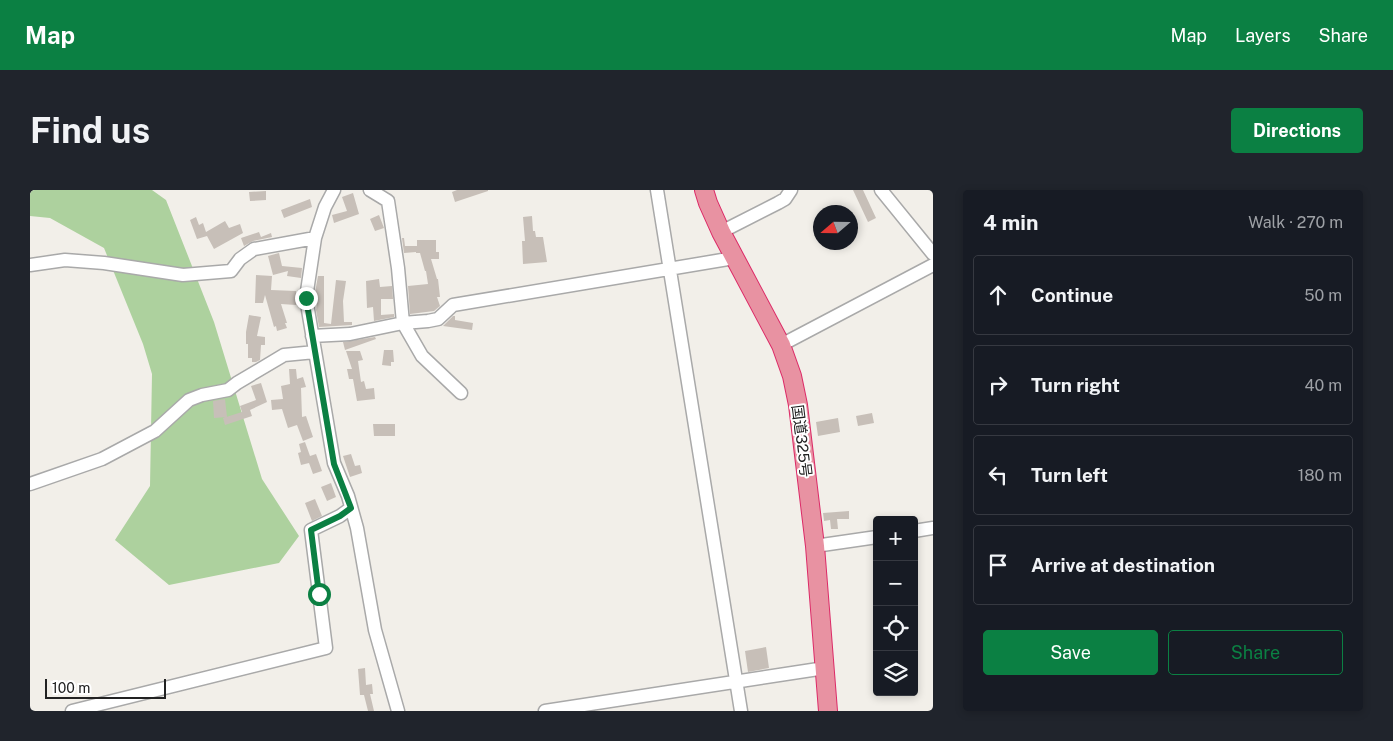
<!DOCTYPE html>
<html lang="en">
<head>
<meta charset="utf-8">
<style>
  :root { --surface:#171b24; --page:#20242c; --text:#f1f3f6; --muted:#9ea1a6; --line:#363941; --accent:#0b8043 }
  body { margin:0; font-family:"Public Sans","Noto Sans JP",sans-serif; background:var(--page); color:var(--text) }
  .controls { position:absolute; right:15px; bottom:15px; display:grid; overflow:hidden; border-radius:5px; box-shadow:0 2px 8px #0003 }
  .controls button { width:45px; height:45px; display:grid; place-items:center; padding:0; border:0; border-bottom:1px solid var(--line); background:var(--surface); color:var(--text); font:25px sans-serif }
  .compass { position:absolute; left:783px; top:15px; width:45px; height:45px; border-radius:50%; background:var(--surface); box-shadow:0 2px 8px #0003; rotate:250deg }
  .scale { position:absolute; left:15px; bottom:12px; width:121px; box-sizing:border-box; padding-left:5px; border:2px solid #222; border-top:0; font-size:14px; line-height:18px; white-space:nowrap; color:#222; -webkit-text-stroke:4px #fff; paint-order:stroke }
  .stop { position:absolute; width:15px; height:15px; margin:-11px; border:4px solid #0b8043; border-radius:50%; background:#fff }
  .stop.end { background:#0b8043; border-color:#fff; box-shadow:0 1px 5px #0008 }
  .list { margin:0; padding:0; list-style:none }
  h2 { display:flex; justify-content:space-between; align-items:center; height:65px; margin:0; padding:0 20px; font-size:21px }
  h2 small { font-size:16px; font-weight:400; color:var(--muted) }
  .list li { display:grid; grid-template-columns:32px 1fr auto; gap:15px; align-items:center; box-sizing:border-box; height:80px; margin:0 10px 10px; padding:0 10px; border:1px solid var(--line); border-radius:5px }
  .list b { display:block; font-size:19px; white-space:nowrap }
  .list em { font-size:16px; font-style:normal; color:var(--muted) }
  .actions { display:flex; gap:10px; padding:15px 20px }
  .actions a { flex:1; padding:11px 0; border:1px solid var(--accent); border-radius:5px; text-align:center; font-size:18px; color:var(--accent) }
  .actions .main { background:var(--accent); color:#fff }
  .icon { flex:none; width:28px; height:28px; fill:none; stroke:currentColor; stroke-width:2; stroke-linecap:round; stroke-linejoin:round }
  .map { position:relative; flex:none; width:903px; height:521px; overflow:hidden; border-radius:5px }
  header { display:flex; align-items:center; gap:30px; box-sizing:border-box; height:70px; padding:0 25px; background:var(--accent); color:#fff }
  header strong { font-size:24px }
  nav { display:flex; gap:28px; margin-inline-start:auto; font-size:18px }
  .intro { display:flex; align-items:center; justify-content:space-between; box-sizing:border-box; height:120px; padding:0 30px }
  h1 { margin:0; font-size:35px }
  .button { padding:12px 22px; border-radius:5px; background:var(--accent); color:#fff; font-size:18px; font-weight:700 }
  main { display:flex; gap:30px; padding:0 30px }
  aside { flex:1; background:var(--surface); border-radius:5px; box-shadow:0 2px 8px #0003 }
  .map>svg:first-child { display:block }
  .forest { fill:#add19e }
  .building { fill:#c7bfb8 }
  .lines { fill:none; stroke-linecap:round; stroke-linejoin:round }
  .minor-casing { stroke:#a9a9a9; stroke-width:15 }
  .highway-casing { stroke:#dc2a67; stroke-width:20 }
  .minor { stroke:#fff; stroke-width:12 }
  .highway { stroke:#e892a2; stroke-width:18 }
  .route { stroke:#0b8043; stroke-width:6 }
  .labels { text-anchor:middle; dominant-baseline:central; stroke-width:4; stroke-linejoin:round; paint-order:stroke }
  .street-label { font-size:15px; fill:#222; stroke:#fff }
</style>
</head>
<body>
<header>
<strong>Map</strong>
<nav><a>Map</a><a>Layers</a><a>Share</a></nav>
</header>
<div class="intro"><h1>Find us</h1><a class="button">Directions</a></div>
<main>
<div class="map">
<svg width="903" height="521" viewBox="0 0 903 521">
  <rect width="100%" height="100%" fill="#f2efe9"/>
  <path class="forest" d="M0,0H122L136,10L184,132L232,289L269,346L249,373L139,395L85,350L120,296L122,184L113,154L74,58L20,28L0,26Z"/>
  <path class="building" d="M427,0H458V1L425,12L422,2Z
    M823,0H833L846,28L838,32Z
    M236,1V10L220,11L219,2Z
    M323,3L329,24L304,33L302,25L317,21L312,7Z
    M280,9L282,17L254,28L251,20Z
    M349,25L354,38L345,41L340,29Z
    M502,26L503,41H505L506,47H513L517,72L493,74L492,51H495L493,27Z
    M166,27L169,35L173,33L176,42L195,31L199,38L210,34L213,43L184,59L177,46L167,49L160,30Z
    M229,42L231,47L241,43L242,47L223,51L214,56L211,48Z
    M372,48H374L375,56H387V50H406V62H409V69H401L407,89H408L410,107H407L410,116L404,121L380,124L378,96L398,94L396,81H395L390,63H386V62L374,63Z
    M249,63L252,76L272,78L271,88L257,86L258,81L243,85L238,66Z
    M226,85L242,86L241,100L266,101V115L251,114L257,133H255L257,138L247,141L246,136L244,137L235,105L233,113H225Z
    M288,86H294V133L301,134L306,90L316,91L313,111L314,132H322V135L289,137L286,120L287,114H285L284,108Z
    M349,89L350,97L362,96L363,109H351V125L364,124V127L344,131L343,117L337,118L336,91Z
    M219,125L231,127L227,146L235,147V155H231L230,170L226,172H222V168H218V154H216V142Z
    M423,126H425V130L443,133L442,140L413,136Z
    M345,147L346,149L315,160L313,152Z
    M354,160H363L364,172H361V176L352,175Z
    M316,161H330L333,170L328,171L331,192L334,191L336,199L344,198L345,209L327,211L323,189H319L317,179H322Z
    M259,179H266L267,189L273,187L276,197L271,198L272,227L276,226L283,247L273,251L267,235L258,238L252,219L242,220L241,210L253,209L251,196L260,194Z
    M231,193L237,212L220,220L222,226L195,235L193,228L212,222L210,216L226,210L221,196Z
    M195,209L197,227L184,228L183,211Z
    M842,223L844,233L828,236L826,226Z
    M808,228L810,242L788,246L786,232Z
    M343,234H365V246H344Z
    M275,252L280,266L286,264L292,281L283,284L279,273L271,275L268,263L271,262L269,254Z
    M321,264L325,276L330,275L332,283L320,287L313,266Z
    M301,293L306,307L297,311L291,297Z
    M285,309L292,326L282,331L275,313Z
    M819,321V329H807L808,339H801L800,330L794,331L793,323Z
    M736,457L739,478L718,482L715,461Z
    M335,478L336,495L342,494L343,504H340L344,521H338L334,505H330L328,479Z"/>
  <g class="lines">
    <defs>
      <path id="minor" d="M304,0L295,17L285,48L276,108L304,273L318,306L327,338L345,440L368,521
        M340,0L358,11L368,78L373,133L392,166L431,203
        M627,0L711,521
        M851,0L903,64
        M691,42L748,13L755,9L761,0
        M0,75L35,70L74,73L153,85L201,81L210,69L224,59L285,48
        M282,146L320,144L373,133L398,131L408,129L423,115L704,68
        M751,155L903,75
        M0,294L72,269L125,241L159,210L172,205L198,200L207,193L254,165L285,162
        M884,341L903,338
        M785,356L847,347
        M42,521L296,458L281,340L310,326L321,318
        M515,521L795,478"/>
      <path id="highway" d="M674,0L678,13L691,42L751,155L762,186L768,215L785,356L798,521"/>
    </defs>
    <use href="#minor" class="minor-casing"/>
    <use href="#highway" class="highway-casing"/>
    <use href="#minor" class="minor"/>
    <use href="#highway" class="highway"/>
  </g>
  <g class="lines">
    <path class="route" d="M276,108L304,274L321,318L310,326L281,340L289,404"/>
  </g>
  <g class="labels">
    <g class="street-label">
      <text transform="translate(772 251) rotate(83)">国道325号</text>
    </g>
  </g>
</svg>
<div class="controls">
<button>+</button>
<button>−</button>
<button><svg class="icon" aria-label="locate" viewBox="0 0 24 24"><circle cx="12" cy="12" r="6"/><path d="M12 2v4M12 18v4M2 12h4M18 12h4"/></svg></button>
<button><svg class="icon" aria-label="layers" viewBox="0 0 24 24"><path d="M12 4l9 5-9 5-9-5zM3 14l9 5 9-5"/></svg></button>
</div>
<svg class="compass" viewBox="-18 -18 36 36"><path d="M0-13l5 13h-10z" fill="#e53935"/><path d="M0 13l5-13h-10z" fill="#9ea1a6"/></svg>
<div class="scale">100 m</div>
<div class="stop" style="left:289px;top:404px"></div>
<div class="stop end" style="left:276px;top:108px"></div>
</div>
<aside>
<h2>4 min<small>Walk · 270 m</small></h2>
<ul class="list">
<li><svg class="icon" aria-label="ahead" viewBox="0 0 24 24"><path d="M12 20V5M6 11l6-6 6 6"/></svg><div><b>Continue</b></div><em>50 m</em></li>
<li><svg class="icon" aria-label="right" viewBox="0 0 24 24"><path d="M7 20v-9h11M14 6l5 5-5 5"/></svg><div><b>Turn right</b></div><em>40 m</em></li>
<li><svg class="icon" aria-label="left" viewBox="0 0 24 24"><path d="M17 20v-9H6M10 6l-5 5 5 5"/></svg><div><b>Turn left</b></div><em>180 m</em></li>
<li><svg class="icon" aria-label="arrive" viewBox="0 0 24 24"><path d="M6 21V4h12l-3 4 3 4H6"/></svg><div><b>Arrive at destination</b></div></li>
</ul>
<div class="actions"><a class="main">Save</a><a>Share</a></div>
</aside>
</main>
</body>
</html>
